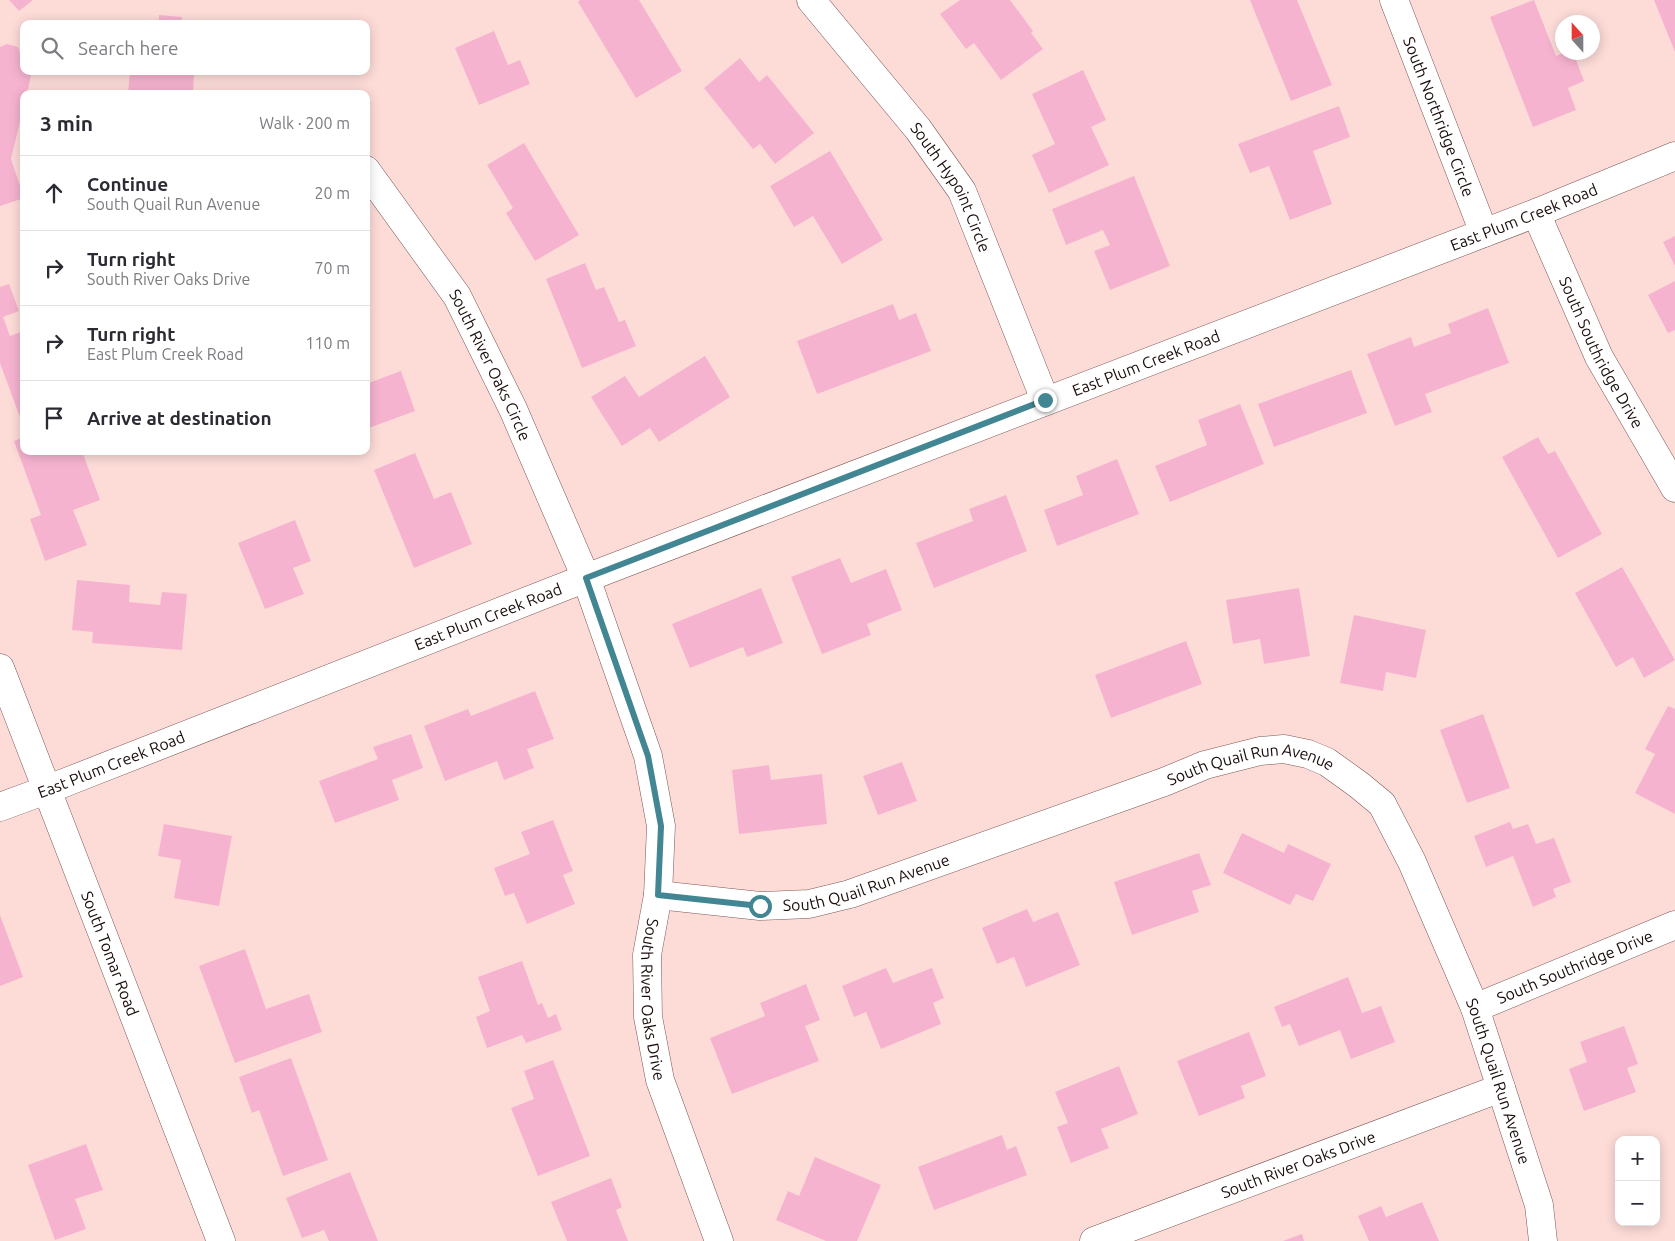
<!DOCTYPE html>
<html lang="en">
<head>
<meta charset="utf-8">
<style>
  :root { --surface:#fff; --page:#f2f2f3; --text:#2b2b33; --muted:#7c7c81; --line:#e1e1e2 }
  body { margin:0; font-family:Ubuntu,sans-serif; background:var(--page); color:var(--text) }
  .controls { position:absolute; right:15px; bottom:15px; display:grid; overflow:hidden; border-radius:10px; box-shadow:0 2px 12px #0003 }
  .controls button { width:45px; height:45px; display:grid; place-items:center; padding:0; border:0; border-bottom:1px solid var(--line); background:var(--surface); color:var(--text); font:25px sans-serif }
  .compass { position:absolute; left:1555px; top:15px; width:45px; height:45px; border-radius:50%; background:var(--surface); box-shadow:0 2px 12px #0003; rotate:339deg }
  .stop { position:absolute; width:15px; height:15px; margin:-11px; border:4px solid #428694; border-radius:50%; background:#fff }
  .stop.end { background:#428694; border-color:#fff; box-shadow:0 1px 5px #0008 }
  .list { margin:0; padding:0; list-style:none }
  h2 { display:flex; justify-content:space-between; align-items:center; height:65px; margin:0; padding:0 20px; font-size:21px }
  h2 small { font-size:16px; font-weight:400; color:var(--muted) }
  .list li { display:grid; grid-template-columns:32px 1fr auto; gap:15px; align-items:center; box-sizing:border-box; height:75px; padding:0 20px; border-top:1px solid var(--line) }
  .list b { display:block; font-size:19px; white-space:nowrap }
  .list p { margin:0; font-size:16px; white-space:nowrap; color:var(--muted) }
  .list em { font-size:16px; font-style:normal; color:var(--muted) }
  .icon { flex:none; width:28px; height:28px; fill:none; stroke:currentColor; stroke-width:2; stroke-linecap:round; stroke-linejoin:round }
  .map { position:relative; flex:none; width:1675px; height:1241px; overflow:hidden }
  .search { position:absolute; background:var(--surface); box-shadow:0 2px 12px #0003; left:20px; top:20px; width:350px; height:55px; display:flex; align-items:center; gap:12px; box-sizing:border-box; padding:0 18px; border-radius:10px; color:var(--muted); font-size:19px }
  .panel { position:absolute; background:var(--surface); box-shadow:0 2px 12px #0003; left:20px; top:90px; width:350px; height:365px; border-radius:10px }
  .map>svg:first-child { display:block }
  .building { fill:#f6b3d0 }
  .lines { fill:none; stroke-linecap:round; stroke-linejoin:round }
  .minor-casing { stroke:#7b5855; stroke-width:29 }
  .tertiary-casing { stroke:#7b5855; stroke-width:29 }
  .minor { stroke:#fff; stroke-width:28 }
  .tertiary { stroke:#fff; stroke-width:28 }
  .route { stroke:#428694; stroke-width:6 }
  .labels { text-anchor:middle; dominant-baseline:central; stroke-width:4; stroke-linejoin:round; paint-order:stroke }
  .street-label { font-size:16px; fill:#190c0a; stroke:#feedeb }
</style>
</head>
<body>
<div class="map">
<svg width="1675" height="1241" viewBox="0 0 1675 1241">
  <rect width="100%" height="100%" fill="#fddcd8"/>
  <path class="building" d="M9,0H33L19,11Z
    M580,0H639L682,71L636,98L578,2Z
    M960,0H1010L1033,31L1031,33L1043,49L1001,80L974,43L966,49L940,14Z
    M1250,0H1297L1332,85L1291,101Z
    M1534,0L1556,56L1565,52H1573L1584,81L1568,88L1576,110L1533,127L1490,17Z
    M1654,0H1675V52Z
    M159,15L182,17L181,24H159Z
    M494,31L508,65L520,60L530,84L479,105L455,48Z
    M7,44L18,47L24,65V71H32L27,94H24V105L11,159L24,198L0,206V47Z
    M740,58L759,82L767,75L814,133L775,164L760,144L753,149L704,88Z
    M1083,70L1106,120L1091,127L1109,165L1049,193L1032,155L1055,144L1032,94Z
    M130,71H194L193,94H128Z
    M1339,106L1350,137L1313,151L1332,204L1290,220L1269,166L1250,173L1238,144Z
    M524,143L579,235L535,261L506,213L513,208L487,165Z
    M830,151L883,240L842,264L813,216L794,227L770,186Z
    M1134,176L1170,266L1110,290L1094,251L1110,245L1103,230L1066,245L1052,209Z
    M1675,236V266L1663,242Z
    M585,263L596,290L604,287L619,322L625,320L636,346L582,368L546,279Z
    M1675,281V330L1668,333L1648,295Z
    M9,284L19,311L3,317L10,336L24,331V419L21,420L0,363V287Z
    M893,304L899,320L916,313L931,351L817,394L797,341Z
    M1488,308L1509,363L1425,394L1432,412L1395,426L1367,354L1411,337L1414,347L1451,333L1448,324Z
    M705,356L730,397L659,442L650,428L622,446L591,397L625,376L639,397Z
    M1351,370L1367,413L1274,447L1258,404Z
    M401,371L415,411L366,429V384Z
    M1240,404L1264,464L1170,502L1155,466L1207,445L1198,420Z
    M24,437V451H82L100,500L73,510L87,545L45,561L30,519L41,515L14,441Z
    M1538,437L1548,454L1555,451L1602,534L1558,558L1502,457Z
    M415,453L434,499L451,492L472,544L414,568L374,470Z
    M1117,459L1139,514L1057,546L1044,510L1083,495L1076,476Z
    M1006,495L1027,551L934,588L916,543L973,521L969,509Z
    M295,520L311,561L293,568L304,594L265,609L238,543Z
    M840,558L851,583L886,569L902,610L867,624L871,635L822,654L791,577Z
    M1622,567L1675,660L1644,678L1633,657L1616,667L1575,593Z
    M77,580L130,585L129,602L160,605L162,592L187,594L182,650L92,643L93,632L72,630Z
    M761,588L783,643L747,657L743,647L690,668L672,624Z
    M1299,588L1310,656L1264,664L1260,639L1233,644L1226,600Z
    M1354,615L1426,630L1416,678L1386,672L1383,691L1340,683Z
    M1186,641L1202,684L1111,718L1095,675Z
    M535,691L554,739L527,749L534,768L504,780L497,761L445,781L424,726L468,709L471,716Z
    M1668,706L1675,709V814L1635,793L1655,754L1645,749Z
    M1483,714L1510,788L1467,803L1440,730Z
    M411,734L423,768L392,780L399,800L335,823L319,781L378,759L373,747Z
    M902,762L917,801L878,815L863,776Z
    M769,765L771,780L822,774L827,824L739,834L732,770Z
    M553,820L573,871L563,875L575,904L527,924L514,893L505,896L494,868L530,854L521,832Z
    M1510,822L1513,829L1528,824L1536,844L1554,838L1571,882L1553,889L1556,897L1533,907L1513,856L1486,867L1474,836Z
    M164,824L232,836L219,906L174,898L181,860L158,856Z
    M1242,833L1284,853L1288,844L1331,864L1313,901L1296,894L1290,905L1223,873Z
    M1199,853L1211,885L1192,891L1199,912L1132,935L1114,882Z
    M1027,909L1033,922L1058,912L1080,965L1026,987L1014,957L997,964L982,928Z
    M0,915L23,977L0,986Z
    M245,949L266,1009L309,994L322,1032L235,1063L199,966Z
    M522,961L538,1005L542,1003L548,1018L556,1014L562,1030L526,1043L522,1035L487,1048L476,1017L490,1011L478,977Z
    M886,968L893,983L932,968L944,998L933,1003L941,1024L881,1049L866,1012L854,1017L842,986Z
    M1348,977L1362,1013L1381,1006L1395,1042L1351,1059L1340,1030L1299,1046L1290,1024L1282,1027L1274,1007Z
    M806,984L820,1020L805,1026L819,1061L732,1094L710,1038L765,1016L760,1003Z
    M1624,1026L1638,1064L1627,1068L1636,1092L1584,1111L1569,1069L1587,1062L1580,1042Z
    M1249,1032L1266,1076L1241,1086L1245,1098L1199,1116L1177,1061Z
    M291,1058L328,1160L283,1176L259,1110L252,1113L239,1077Z
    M553,1060L590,1156L538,1176L511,1108L534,1099L524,1071Z
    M1119,1066L1138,1114L1101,1129L1109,1148L1071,1163L1057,1127L1068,1123L1055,1092Z
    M1002,1135L1007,1150L1016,1146L1027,1175L934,1210L918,1167Z
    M86,1144L103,1190L75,1199L86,1229L55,1240L28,1165Z
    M815,1157L881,1185L857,1241H826L776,1220L788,1191L799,1196Z
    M350,1172L378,1241H329L324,1230L302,1238L286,1198Z
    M611,1178L622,1207L616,1210L628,1241H567L551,1202Z
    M1422,1202L1439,1241H1369L1358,1216L1381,1206L1386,1217Z
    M1302,1234L1304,1241H1283Z"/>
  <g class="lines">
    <defs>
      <g id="minor">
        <path id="s1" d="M811,0L918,129L962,191L1045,400"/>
        <path id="s2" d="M1394,0L1484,233"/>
        <path id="s3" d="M366,170L457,296L513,409L586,578L648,756L661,826L658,895L647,955L648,1017L660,1080L719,1241"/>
        <path id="s4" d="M1536,213L1599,357L1675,488"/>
        <path id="s5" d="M0,807L46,790L586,578L1536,213L1675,156"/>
        <path id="s6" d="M658,895L760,906L809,904L850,894L1164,782L1205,765L1260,751L1284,749L1308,754L1327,762L1359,785L1382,804L1412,862L1475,1008L1539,1205L1543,1241"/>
        <path id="s7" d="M1475,1008L1675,925"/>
        <path id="s8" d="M1094,1241L1501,1088"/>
      </g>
      <g id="tertiary">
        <path id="s9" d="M0,668L221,1241"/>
      </g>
    </defs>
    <use href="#minor" class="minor-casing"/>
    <use href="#tertiary" class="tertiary-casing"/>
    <use href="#minor" class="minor"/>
    <use href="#tertiary" class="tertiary"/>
  </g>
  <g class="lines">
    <path class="route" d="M760,906L658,895L661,826L648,756L586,578L1045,400"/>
  </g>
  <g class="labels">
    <g class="street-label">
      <text stroke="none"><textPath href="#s2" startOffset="125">South Northridge Circle</textPath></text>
      <text stroke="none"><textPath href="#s1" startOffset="235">South Hypoint Circle</textPath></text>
      <text stroke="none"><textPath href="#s5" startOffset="1634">East Plum Creek Road</textPath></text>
      <text stroke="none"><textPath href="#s4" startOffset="154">South Southridge Drive</textPath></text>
      <text stroke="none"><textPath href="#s5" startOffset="1229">East Plum Creek Road</textPath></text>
      <text stroke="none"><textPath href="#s3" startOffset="232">South River Oaks Circle</textPath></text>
      <text stroke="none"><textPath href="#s5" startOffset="524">East Plum Creek Road</textPath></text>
      <text stroke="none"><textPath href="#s5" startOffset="119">East Plum Creek Road</textPath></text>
      <text stroke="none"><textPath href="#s6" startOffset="618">South Quail Run Avenue</textPath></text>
      <text stroke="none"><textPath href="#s6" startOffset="212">South Quail Run Avenue</textPath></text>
      <text stroke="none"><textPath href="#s9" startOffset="306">South Tomar Road</textPath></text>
      <text stroke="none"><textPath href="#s7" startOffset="108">South Southridge Drive</textPath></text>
      <text stroke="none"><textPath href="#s3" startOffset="900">South River Oaks Drive</textPath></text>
      <text stroke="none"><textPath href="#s6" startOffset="1068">South Quail Run Avenue</textPath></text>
      <text stroke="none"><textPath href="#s8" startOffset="218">South River Oaks Drive</textPath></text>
    </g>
  </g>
</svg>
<div class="controls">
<button>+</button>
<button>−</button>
</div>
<svg class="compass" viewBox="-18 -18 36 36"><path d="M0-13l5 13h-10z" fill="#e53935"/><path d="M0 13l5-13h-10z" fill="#7c7c81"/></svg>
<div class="stop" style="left:760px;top:906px"></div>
<div class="stop end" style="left:1045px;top:400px"></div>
<div class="search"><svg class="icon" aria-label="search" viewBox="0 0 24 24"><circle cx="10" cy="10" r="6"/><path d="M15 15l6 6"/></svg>Search here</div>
<section class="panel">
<h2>3 min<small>Walk · 200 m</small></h2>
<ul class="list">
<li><svg class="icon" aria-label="ahead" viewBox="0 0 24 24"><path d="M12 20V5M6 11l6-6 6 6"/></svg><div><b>Continue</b><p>South Quail Run Avenue</p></div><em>20 m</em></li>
<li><svg class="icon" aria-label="right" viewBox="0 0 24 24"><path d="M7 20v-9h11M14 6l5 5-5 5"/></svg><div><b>Turn right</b><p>South River Oaks Drive</p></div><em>70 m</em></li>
<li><svg class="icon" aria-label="right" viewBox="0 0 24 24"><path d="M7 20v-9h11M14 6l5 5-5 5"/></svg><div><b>Turn right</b><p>East Plum Creek Road</p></div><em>110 m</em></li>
<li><svg class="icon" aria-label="arrive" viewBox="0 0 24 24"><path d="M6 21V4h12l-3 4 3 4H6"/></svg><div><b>Arrive at destination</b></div></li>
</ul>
</section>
</div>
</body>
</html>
